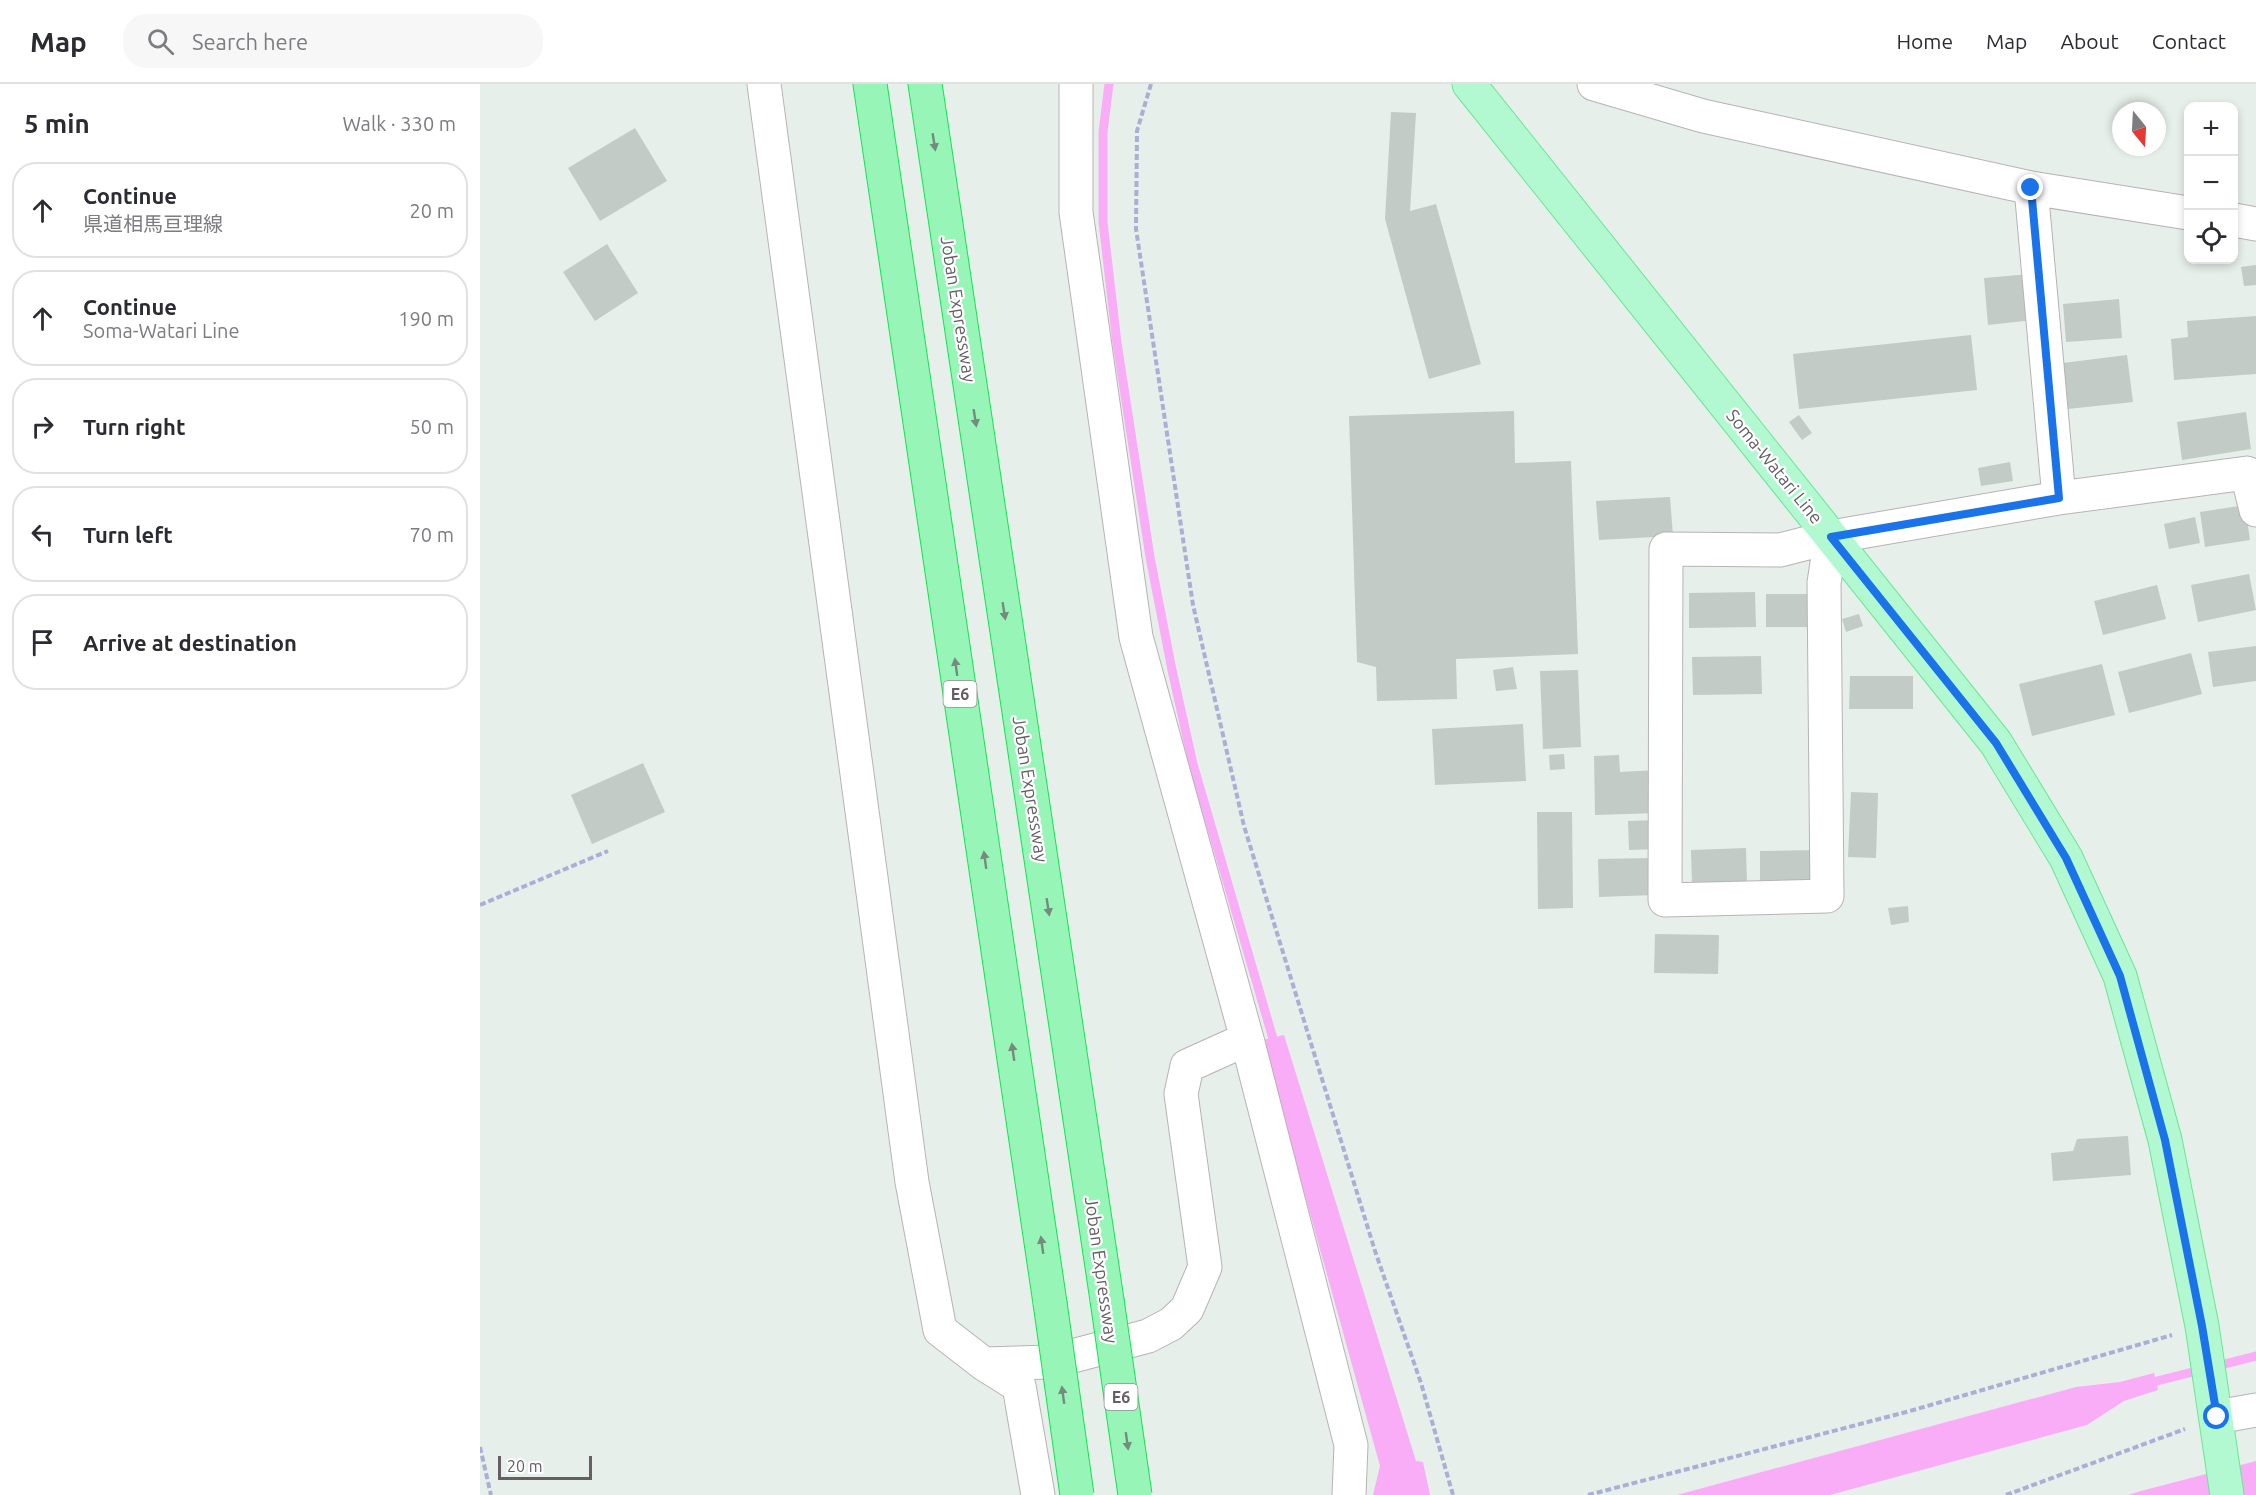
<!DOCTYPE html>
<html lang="en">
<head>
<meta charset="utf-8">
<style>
  :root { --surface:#fff; --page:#f7f7f7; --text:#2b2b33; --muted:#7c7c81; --line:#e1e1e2 }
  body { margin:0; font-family:Ubuntu,"Noto Sans JP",sans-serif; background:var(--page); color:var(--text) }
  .controls { position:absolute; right:18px; top:18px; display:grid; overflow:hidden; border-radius:12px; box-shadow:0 3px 9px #0003 }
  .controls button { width:54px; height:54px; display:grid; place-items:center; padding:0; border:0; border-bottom:2px solid var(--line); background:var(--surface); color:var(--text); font:30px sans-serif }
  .compass { position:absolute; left:1632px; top:18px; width:54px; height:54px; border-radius:50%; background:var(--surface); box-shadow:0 3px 9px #0003; rotate:162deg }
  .scale { position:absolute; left:18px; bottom:15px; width:94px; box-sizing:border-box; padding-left:6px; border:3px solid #665e64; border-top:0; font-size:16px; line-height:21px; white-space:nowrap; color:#665e64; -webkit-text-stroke:4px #fff; paint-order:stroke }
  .stop { position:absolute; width:18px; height:18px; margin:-14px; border:4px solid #1a73e8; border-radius:50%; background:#fff }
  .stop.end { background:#1a73e8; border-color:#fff; box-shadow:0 2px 6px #0008 }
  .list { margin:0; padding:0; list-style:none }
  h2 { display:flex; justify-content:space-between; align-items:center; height:78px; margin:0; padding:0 24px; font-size:26px }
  h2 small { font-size:20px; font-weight:400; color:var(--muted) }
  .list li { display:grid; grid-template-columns:39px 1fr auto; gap:18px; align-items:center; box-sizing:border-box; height:96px; margin:0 12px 12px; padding:0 12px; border:2px solid var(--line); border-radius:24px }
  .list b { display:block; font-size:22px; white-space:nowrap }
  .list p { margin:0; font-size:20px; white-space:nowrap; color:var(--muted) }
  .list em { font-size:20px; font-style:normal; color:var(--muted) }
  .icon { flex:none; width:33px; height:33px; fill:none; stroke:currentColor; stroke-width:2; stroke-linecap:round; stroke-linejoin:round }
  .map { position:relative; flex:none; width:1776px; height:1411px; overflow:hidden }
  header { display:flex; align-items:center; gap:36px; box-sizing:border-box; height:84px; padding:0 30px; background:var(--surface); border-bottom:2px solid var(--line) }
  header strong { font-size:28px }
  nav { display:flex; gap:33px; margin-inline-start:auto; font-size:21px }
  .search { width:420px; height:54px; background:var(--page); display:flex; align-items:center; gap:15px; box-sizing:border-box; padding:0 21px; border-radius:24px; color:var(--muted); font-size:22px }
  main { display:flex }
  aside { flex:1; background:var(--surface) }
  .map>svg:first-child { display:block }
  .water { fill:#f9adf6 }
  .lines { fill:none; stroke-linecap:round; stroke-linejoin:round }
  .stream { stroke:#f9adf6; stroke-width:9 }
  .building { fill:#c3cbc6 }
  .minor-casing { stroke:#b8b2b6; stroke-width:35 }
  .major-casing { stroke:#67e791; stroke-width:35 }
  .highway-casing { stroke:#11e54f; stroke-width:35 }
  .path { stroke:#a9afd5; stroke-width:4; stroke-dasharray:6 3; stroke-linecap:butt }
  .minor { stroke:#fff; stroke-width:33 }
  .major { stroke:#b2f9d1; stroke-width:33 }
  .highway { stroke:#97f5b8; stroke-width:33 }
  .highway-bridge-casing { stroke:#11e54f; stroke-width:35; stroke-linecap:butt }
  .highway-bridge { stroke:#97f5b8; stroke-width:33 }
  .oneway { fill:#758b7d }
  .route { stroke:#1a73e8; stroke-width:8 }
  .labels { text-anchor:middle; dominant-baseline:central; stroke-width:4.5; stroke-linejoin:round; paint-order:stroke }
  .shield { fill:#fff; stroke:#948e92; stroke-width:1.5 }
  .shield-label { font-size:16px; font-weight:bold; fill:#665e64 }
  .street-label { font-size:18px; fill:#665e64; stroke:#fff }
</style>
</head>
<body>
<header>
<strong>Map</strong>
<div class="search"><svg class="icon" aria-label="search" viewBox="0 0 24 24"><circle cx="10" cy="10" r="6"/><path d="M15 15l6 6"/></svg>Search here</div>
<nav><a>Home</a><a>Map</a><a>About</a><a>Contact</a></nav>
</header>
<main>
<aside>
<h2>5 min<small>Walk · 330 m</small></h2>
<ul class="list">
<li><svg class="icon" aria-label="ahead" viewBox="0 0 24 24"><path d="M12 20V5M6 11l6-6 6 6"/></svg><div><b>Continue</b><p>県道相馬亘理線</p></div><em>20 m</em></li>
<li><svg class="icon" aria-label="ahead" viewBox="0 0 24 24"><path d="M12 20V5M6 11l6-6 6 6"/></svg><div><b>Continue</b><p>Soma-Watari Line</p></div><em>190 m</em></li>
<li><svg class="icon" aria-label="right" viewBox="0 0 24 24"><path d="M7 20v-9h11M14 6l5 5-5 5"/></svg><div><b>Turn right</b></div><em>50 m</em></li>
<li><svg class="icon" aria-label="left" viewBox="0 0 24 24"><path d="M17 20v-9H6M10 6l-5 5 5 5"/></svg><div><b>Turn left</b></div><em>70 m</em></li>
<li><svg class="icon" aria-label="arrive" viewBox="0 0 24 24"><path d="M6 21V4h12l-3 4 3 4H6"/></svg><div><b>Arrive at destination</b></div></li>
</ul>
</aside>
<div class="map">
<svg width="1776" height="1411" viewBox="0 0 1776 1411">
  <rect width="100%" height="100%" fill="#e7efea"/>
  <path class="water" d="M804,951L936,1377L943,1378L950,1411H893L900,1382L782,956Z
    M1674,1289L1678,1306L1644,1317L1607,1341L1350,1411H1197L1596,1303L1640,1298Z
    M1776,1377V1411H1648L1661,1407Z"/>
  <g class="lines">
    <path class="stream" d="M629,0L623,48V138L637,259L670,473L692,586L713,680L796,965
      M1665,1300L1776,1272"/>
  </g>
  <path class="building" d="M911,28L936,29L930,127L956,120L1001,280L949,295L905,135Z
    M155,44L187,97L120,137L88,84Z
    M127,160L158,209L115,237L83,188Z
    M1776,181V201L1764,202L1761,183Z
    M1550,190L1554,236L1508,241L1504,194Z
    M1639,215L1642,254L1586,258L1583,220Z
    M1776,232V290L1694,296L1691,255L1708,253L1707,237Z
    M1491,251L1497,306L1319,325L1313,270Z
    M1647,271L1653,318L1588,325L1583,279Z
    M1034,327L1035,379L1091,377L1098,570L976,575L977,615L897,617L896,583L877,578L869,332Z
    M1766,328L1771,365L1702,376L1697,338Z
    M1319,331L1332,349L1322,356L1309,338Z
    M1530,378L1533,397L1501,402L1498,384Z
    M1190,413L1193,452L1119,456L1116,417Z
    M1765,421L1770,456L1725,463L1720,428Z
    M1715,433L1720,459L1689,465L1684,440Z
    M1769,490L1776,526L1718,538L1711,501Z
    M1677,501L1686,535L1623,551L1614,517Z
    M1275,508L1276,543L1209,544V509Z
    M1286,510H1335V543H1286Z
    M1379,530L1383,542L1366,548L1362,535Z
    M1776,562V597L1733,603L1728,568Z
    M1711,569L1722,610L1649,629L1638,588Z
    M1281,572L1282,610L1213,611L1212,573Z
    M1622,580L1635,631L1552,652L1539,600Z
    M1033,583L1037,605L1016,607L1013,586Z
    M1098,586L1101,663L1063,665L1060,587Z
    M1370,592H1433V625H1369Z
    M1043,640L1046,697L955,701L952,645Z
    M1084,670L1085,685L1070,686L1069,671Z
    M1139,671L1140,688L1177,686L1178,729L1115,731L1114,672Z
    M163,679L185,728L112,760L91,711Z
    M1371,708L1398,709L1396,774L1368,773Z
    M1057,728H1092L1093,824L1058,825Z
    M1178,736L1180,765L1149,766L1148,737Z
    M1266,764L1267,799L1212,801L1211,766Z
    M1337,766V798H1280V767Z
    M1173,774L1174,811L1119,813L1118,775Z
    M1428,822L1429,838L1411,841L1408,824Z
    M1175,850L1239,851L1238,890L1174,889Z
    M1648,1052L1651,1091L1573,1097L1571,1069L1593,1067L1597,1055Z"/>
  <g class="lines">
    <defs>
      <path id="minor" d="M284,0L432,1098L460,1246L504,1280L539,1302L558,1411
        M596,0V128L656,553L767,955L871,1361L869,1411
        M1114,0L1223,32L1551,104L1708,129
        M1551,104L1579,414
        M1754,136L1776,140
        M1351,453L1344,499L1347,812L1185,816L1186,465L1300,466L1351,453L1579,414L1767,389L1776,426
        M504,1280L570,1278L668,1252L691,1240L707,1225L725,1183L701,1010L707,982L767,955
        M1737,1333L1776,1326"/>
      <path id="major" d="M989,0L1516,659L1586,774L1640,892L1685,1056L1722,1242L1747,1411"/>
      <path id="highway" d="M390,0L570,1219
        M445,0L627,1216"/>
    </defs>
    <use href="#minor" class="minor-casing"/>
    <use href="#major" class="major-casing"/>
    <use href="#highway" class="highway-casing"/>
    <path class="path" d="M671,0L657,47L656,145L713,521L764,742L895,1167L941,1299L973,1411
      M0,821L128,767
      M0,1363L11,1411
      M1108,1411L1430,1327L1692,1251
      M1526,1411L1705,1345"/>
    <use href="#minor" class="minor"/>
    <use href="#major" class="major"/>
    <use href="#highway" class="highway"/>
    <defs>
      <path id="highway-bridge" d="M627,1216L655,1411
        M570,1219L597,1411"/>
    </defs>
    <use href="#highway-bridge" class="highway-bridge-casing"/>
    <use href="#highway-bridge" class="highway-bridge"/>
  </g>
  <defs><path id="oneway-solid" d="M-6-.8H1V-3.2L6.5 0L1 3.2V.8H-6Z" transform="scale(1.5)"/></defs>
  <g class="oneway">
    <use href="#oneway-solid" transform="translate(454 58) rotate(81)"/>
    <use href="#oneway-solid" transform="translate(495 334) rotate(81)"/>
    <use href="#oneway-solid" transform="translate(524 527) rotate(81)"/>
    <use href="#oneway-solid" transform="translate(476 583) rotate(-98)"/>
    <use href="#oneway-solid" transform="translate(505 776) rotate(-98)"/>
    <use href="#oneway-solid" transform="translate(568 823) rotate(81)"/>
    <use href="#oneway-solid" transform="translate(533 968) rotate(-98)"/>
    <use href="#oneway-solid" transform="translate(562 1161) rotate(-98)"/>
    <use href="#oneway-solid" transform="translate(583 1311) rotate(-98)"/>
    <use href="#oneway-solid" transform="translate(647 1357) rotate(82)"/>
  </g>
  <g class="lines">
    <path class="route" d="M1551,104L1579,414L1351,453L1516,659L1586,774L1640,892L1685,1056L1722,1242L1737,1333"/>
  </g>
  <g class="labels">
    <g class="shield">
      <rect x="463.5" y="597" width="33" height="26" rx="4.5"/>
      <rect x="624.5" y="1300" width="33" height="26" rx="4.5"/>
    </g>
    <g class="shield-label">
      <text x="480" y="610">E6</text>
      <text x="641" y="1313">E6</text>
    </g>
    <g class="street-label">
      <text transform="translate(479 225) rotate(81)">Joban Expressway</text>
      <text transform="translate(1295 382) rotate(51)">Soma-Watari Line</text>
      <text transform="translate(551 705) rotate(81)">Joban Expressway</text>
      <text transform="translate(622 1186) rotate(82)">Joban Expressway</text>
    </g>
  </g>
</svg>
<div class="controls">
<button>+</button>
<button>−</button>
<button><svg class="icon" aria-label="locate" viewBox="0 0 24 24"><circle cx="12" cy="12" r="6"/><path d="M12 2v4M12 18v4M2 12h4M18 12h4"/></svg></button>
</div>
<svg class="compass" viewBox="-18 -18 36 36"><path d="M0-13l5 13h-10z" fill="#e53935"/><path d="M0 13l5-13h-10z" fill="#7c7c81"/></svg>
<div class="scale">20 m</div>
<div class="stop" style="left:1737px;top:1333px"></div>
<div class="stop end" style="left:1551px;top:104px"></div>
</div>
</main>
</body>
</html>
